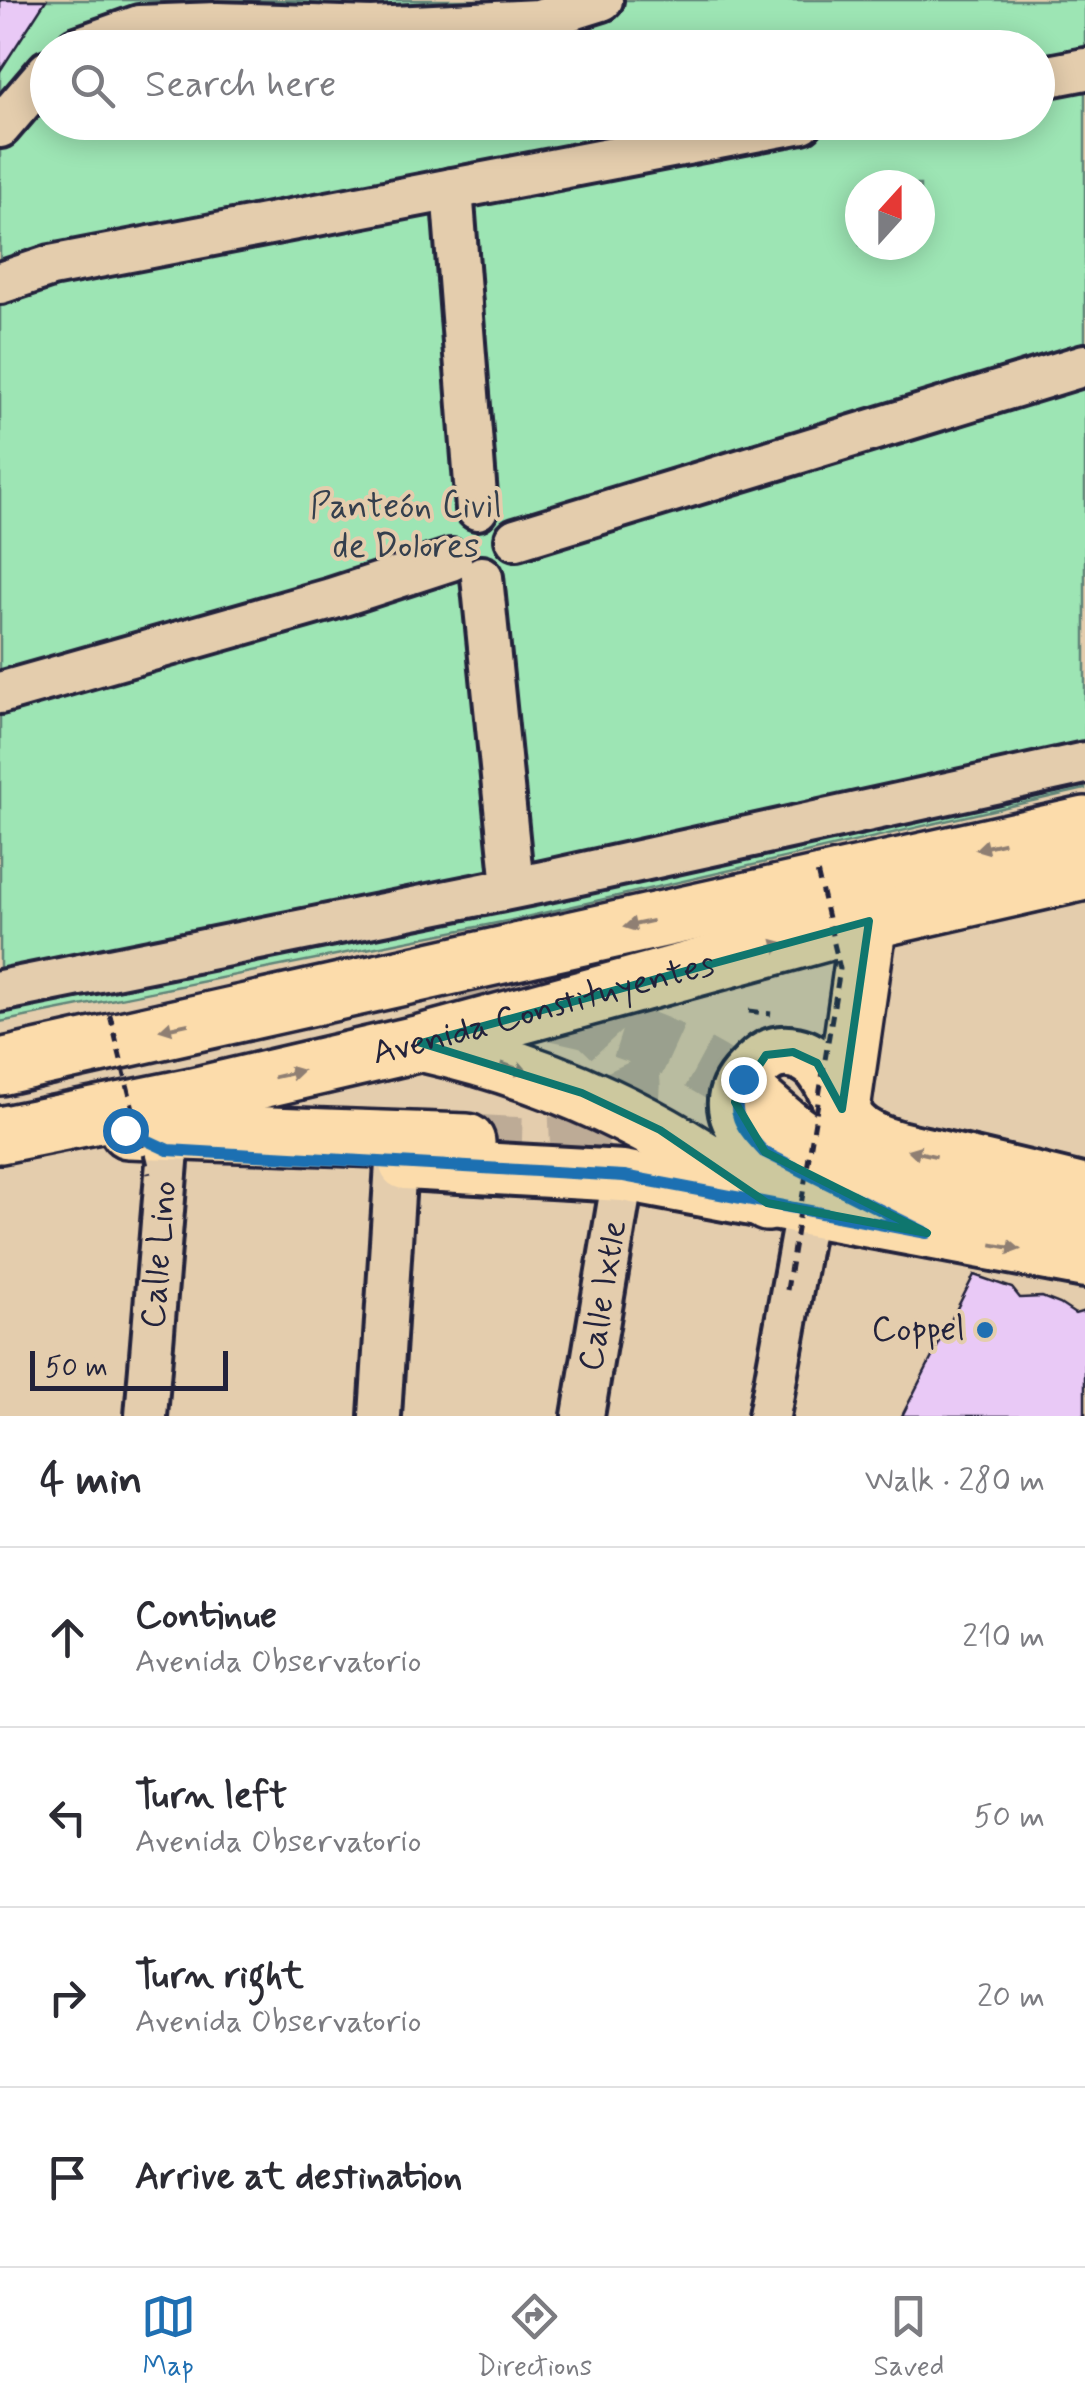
<!DOCTYPE html>
<html lang="en">
<head>
<meta charset="utf-8">
<style>
  :root { --surface:#fff; --page:#f2f2f3; --text:#2b2b33; --muted:#7c7c81; --line:#e1e1e2; --accent:#1f6fb2 }
  body { margin:0; font-family:Mynerve,sans-serif; background:var(--page); color:var(--text) }
  .compass { position:absolute; left:845px; top:170px; width:90px; height:90px; border-radius:50%; background:var(--surface); box-shadow:0 5px 25px #0003; rotate:21deg }
  .scale { position:absolute; left:30px; bottom:25px; width:198px; box-sizing:border-box; padding-left:10px; border:5px solid #22223b; border-top:0; font-size:28px; line-height:35px; white-space:nowrap; color:#22223b; -webkit-text-stroke:8px #e4cdad; paint-order:stroke }
  .stop { position:absolute; width:30px; height:30px; margin:-22px; border:8px solid #1f6fb2; border-radius:50%; background:#fff }
  .stop.end { background:#1f6fb2; border-color:#fff; box-shadow:0 2px 10px #0008 }
  .list { margin:0; padding:0; list-style:none }
  h2 { display:flex; justify-content:space-between; align-items:center; height:130px; margin:0; padding:0 40px; font-size:42px }
  h2 small { font-size:32px; font-weight:400; color:var(--muted) }
  .list li { display:grid; grid-template-columns:65px 1fr auto; gap:30px; align-items:center; box-sizing:border-box; height:180px; padding:0 40px; border-top:2px solid var(--line) }
  .list b { display:block; font-size:38px; white-space:nowrap }
  .list p { margin:0; font-size:32px; white-space:nowrap; color:var(--muted) }
  .list em { font-size:32px; font-style:normal; color:var(--muted) }
  .icon { flex:none; width:55px; height:55px; fill:none; stroke:currentColor; stroke-width:2; stroke-linecap:round; stroke-linejoin:round }
  .map { position:relative; flex:none; width:1085px; height:1416px; overflow:hidden }
  .search { position:absolute; background:var(--surface); box-shadow:0 5px 25px #0003; left:30px; right:30px; top:30px; height:110px; display:flex; align-items:center; gap:25px; box-sizing:border-box; padding:0 35px; border-radius:55px; color:var(--muted); font-size:38px }
  .sheet { height:850px; background:var(--surface) }
  nav { display:flex; justify-content:space-around; align-items:center; box-sizing:border-box; height:140px; border-top:2px solid var(--line); background:var(--surface); font-size:28px; color:var(--muted) }
  nav a { display:grid; justify-items:center; gap:5px }
  nav .on { color:var(--accent) }
  .map>svg:first-child { display:block }
  .green { fill:#9de5b4; stroke:#608478; stroke-width:2.5; fill-rule:evenodd }
  .building { fill:#e9c9f6; stroke:#22223b; stroke-width:2.5 }
  .lines { fill:none; stroke-linecap:round; stroke-linejoin:round }
  .highway-tunnel { stroke:#bdab96; stroke-width:55; stroke-dasharray:55 28; stroke-linecap:butt }
  .minor-casing { stroke:#22223b; stroke-width:48 }
  .major-casing { stroke:#22223b; stroke-width:58 }
  .highway-casing { stroke:#22223b; stroke-width:62 }
  .path { stroke:#22223b; stroke-width:5; stroke-dasharray:10 8; stroke-linecap:butt }
  .minor { stroke:#e4cdad; stroke-width:40 }
  .major { stroke:#fcdcab; stroke-width:50 }
  .highway { stroke:#fcdcab; stroke-width:55 }
  .path-bridge { stroke:#22223b; stroke-width:5; stroke-dasharray:10 8; stroke-linecap:butt }
  .oneway { fill:#8f7f73 }
  .route { stroke:#1f6fb2; stroke-width:12 }
  .marked { fill:#0f766e; fill-opacity:0.2; stroke:#0f766e; stroke-width:8; stroke-linejoin:round }
  .poi-dot { fill:#1f6fb2; stroke:#e4cdad; stroke-width:4 }
  .labels { text-anchor:middle; dominant-baseline:central; stroke-width:8; stroke-linejoin:round; paint-order:stroke }
  .park-label { font-size:35px; fill:#343f4d; stroke:#e4cdad }
  .street-label { font-size:35px; fill:#22223b; stroke:#e4cdad }
  .poi-label { font-size:35px; fill:#22223b; stroke:#e4cdad; text-anchor:end }
</style>
</head>
<body>
<div class="map">
<svg width="1085" height="1416" viewBox="0 0 1085 1416">
  <rect width="100%" height="100%" fill="#e4cdad"/>
  <filter id="ink" filterUnits="userSpaceOnUse"><feTurbulence type="fractalNoise" baseFrequency=".01" numOctaves="2"/><feDisplacementMap in="SourceGraphic" scale="20" xChannelSelector="R" yChannelSelector="G"/><feConvolveMatrix kernelMatrix="1 2 1 2 8 2 1 2 1" color-interpolation-filters="sRGB"/></filter>
  <g filter="url(#ink)">
    <path class="green" d="M0,0H1085V789L517,919L0,1022ZM48,48H1038V122H48ZM860,185H920V245H860Z"/>
    <path class="building" d="M0,0H46L0,71Z
      M974,1275L1012,1288L1020,1298L1042,1297L1060,1304L1075,1314L1085,1311V1416H902Z"/>
    <g class="lines">
      <path class="highway-tunnel" d="M459,1000C566,1010 668,1032 754,1099
        M467,1142C516,1143 618,1160 632,1098C639,1064 614,1040 591,1020"/>
      <defs>
        <g id="minor">
          <path d="M77,48L139,26L217,23L372,28L538,20L602,0"/>
          <path d="M1038,78L1085,69"/>
          <path d="M0,127L48,71"/>
          <path d="M452,189L477,509"/>
          <path d="M0,283L51,266L802,122"/>
          <path d="M516,539L1085,365"/>
          <path d="M482,577L513,887"/>
          <path d="M0,693L331,599L451,560"/>
          <path d="M0,991L543,882L1085,763"/>
          <path id="s1" d="M146,1416L168,1150"/>
          <path d="M380,1416L396,1163"/>
          <path id="s2" d="M583,1416L623,1176"/>
          <path d="M769,1416L806,1212"/>
        </g>
        <path id="major" d="M405,1164L623,1176L1085,1262
          M867,1203C829,1184 688,1135 749,1073C763,1058 774,1048 795,1053C835,1061 832,1112 862,1132C885,1147 917,1151 943,1157C990,1168 1038,1179 1085,1191"/>
        <g id="highway">
          <path d="M424,1044C554,1073 661,1124 767,1203"/>
          <path d="M0,1067L1085,825"/>
          <path d="M754,1099C777,1119 801,1141 829,1155C907,1195 999,1201 1085,1215"/>
          <path d="M842,1109L869,921"/>
          <path d="M128,1130L467,1142"/>
          <path id="s3" d="M0,1135L193,1096L421,1043L869,921L1085,872"/>
        </g>
      </defs>
      <use href="#minor" class="minor-casing"/>
      <use href="#major" class="major-casing"/>
      <use href="#highway" class="highway-casing"/>
      <path class="path" d="M749,1011L771,1014"/>
      <use href="#minor" class="minor"/>
      <use href="#major" class="major"/>
      <use href="#highway" class="highway"/>
      <path class="path-bridge" d="M110,1015L149,1174
        M787,1290L840,969L816,867"/>
    </g>
    <defs><path id="oneway-solid" d="M-6-.8H1V-3.2L6.5 0L1 3.2V.8H-6Z" transform="scale(2.5)"/></defs>
    <g class="oneway">
      <use href="#oneway-solid" transform="translate(990 846) rotate(167)"/>
      <use href="#oneway-solid" transform="translate(638 924) rotate(168)"/>
      <use href="#oneway-solid" transform="translate(771 947) rotate(-15)"/>
      <use href="#oneway-solid" transform="translate(174 1027) rotate(168)"/>
      <use href="#oneway-solid" transform="translate(515 1068) rotate(19)"/>
      <use href="#oneway-solid" transform="translate(288 1074) rotate(-13)"/>
      <use href="#oneway-solid" transform="translate(922 1153) rotate(-167)"/>
      <use href="#oneway-solid" transform="translate(1006 1247) rotate(10)"/>
    </g>
  </g>
  <g class="lines" filter="url(#ink)">
    <path class="route" d="M125,1130L168,1150L624,1176L927,1233L764,1152C741,1128 728,1112 743,1079"/>
  </g>
  <path class="marked" d="M869,921L842,1109L817,1063L793,1052L766,1055L735,1102L765,1152L927,1233L767,1203L660,1130L582,1093L421,1043Z"/>
  <circle class="poi-dot" cx="985" cy="1330" r="10"/>
  <g class="labels">
    <g class="park-label">
      <text x="406" y="507">Panteón Civil<tspan x="406" dy="40">de Dolores</tspan></text>
    </g>
    <g class="street-label">
      <text stroke="none"><textPath href="#s3" startOffset="558">Avenida Constituyentes</textPath></text>
      <text stroke="none"><textPath href="#s1" startOffset="162">Calle Lino</textPath></text>
      <text stroke="none"><textPath href="#s2" startOffset="122">Calle Ixtle</textPath></text>
    </g>
    <g class="poi-label">
      <text x="965" y="1330">Coppel</text>
    </g>
  </g>
</svg>
<svg class="compass" viewBox="-18 -18 36 36"><path d="M0-13l5 13h-10z" fill="#e53935"/><path d="M0 13l5-13h-10z" fill="#7c7c81"/></svg>
<div class="scale">50 m</div>
<div class="stop" style="left:125px;top:1130px"></div>
<div class="stop end" style="left:743px;top:1079px"></div>
<div class="search"><svg class="icon" aria-label="search" viewBox="0 0 24 24"><circle cx="10" cy="10" r="6"/><path d="M15 15l6 6"/></svg>Search here</div>
</div>
<section class="sheet">
<h2>4 min<small>Walk · 280 m</small></h2>
<ul class="list">
<li><svg class="icon" aria-label="ahead" viewBox="0 0 24 24"><path d="M12 20V5M6 11l6-6 6 6"/></svg><div><b>Continue</b><p>Avenida Observatorio</p></div><em>210 m</em></li>
<li><svg class="icon" aria-label="left" viewBox="0 0 24 24"><path d="M17 20v-9H6M10 6l-5 5 5 5"/></svg><div><b>Turn left</b><p>Avenida Observatorio</p></div><em>50 m</em></li>
<li><svg class="icon" aria-label="right" viewBox="0 0 24 24"><path d="M7 20v-9h11M14 6l5 5-5 5"/></svg><div><b>Turn right</b><p>Avenida Observatorio</p></div><em>20 m</em></li>
<li><svg class="icon" aria-label="arrive" viewBox="0 0 24 24"><path d="M6 21V4h12l-3 4 3 4H6"/></svg><div><b>Arrive at destination</b></div></li>
</ul>
</section>
<nav>
<a class="on"><svg class="icon" aria-label="map" viewBox="0 0 24 24"><path d="M3 6l6-2 6 2 6-2v14l-6 2-6-2-6 2zM9 4v14M15 6v14"/></svg>Map</a>
<a><svg class="icon" aria-label="directions" viewBox="0 0 24 24"><path d="M12 3l9 9-9 9-9-9zM9 14v-3h6M13 9l2 2-2 2"/></svg>Directions</a>
<a><svg class="icon" aria-label="saved" viewBox="0 0 24 24"><path d="M7 4h10v16l-5-4-5 4z"/></svg>Saved</a>
</nav>
</body>
</html>
